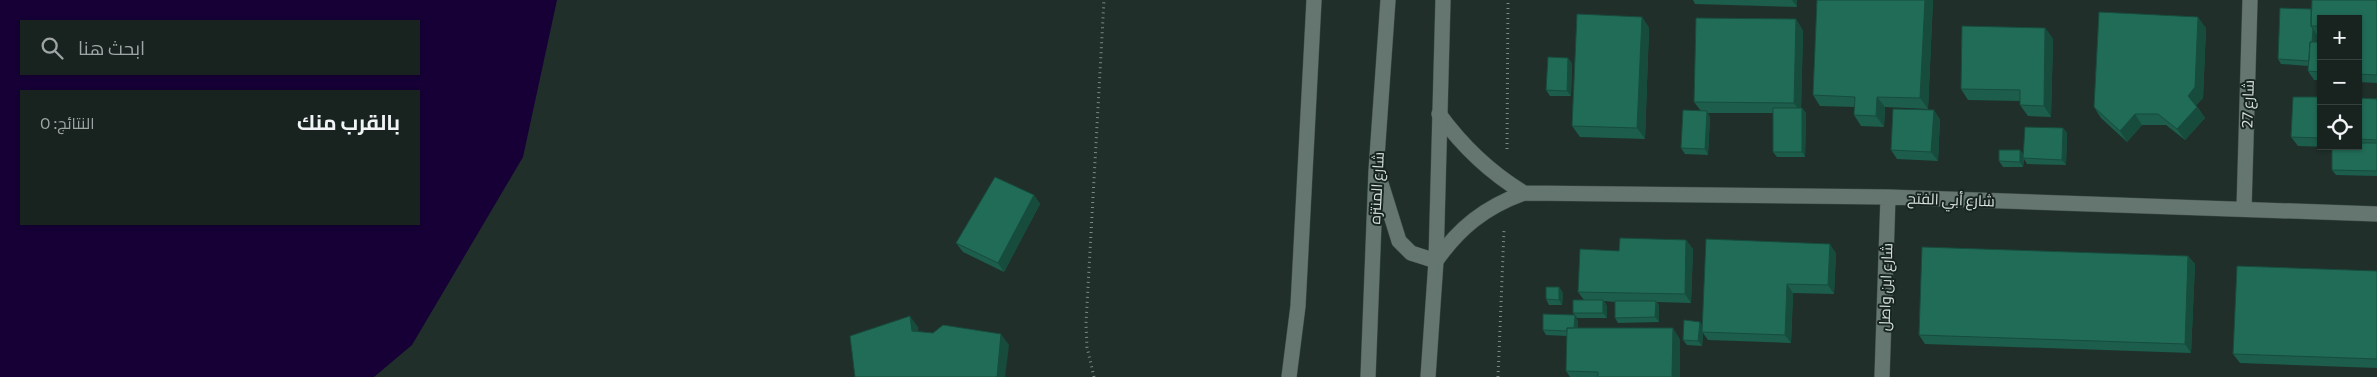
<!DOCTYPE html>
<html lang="ar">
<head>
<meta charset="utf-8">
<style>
  :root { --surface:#182320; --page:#252f2d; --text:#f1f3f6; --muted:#9fa4a5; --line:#36403e }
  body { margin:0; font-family:Commissioner,Cairo,sans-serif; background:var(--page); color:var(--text); direction:rtl }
  .controls { position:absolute; right:15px; top:15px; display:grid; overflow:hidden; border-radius:0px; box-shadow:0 1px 4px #0004 }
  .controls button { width:45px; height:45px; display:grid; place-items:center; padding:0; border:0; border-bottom:1px solid var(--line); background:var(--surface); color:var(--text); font:25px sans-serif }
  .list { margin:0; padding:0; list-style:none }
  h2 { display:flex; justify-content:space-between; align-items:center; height:65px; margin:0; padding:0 20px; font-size:21px }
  h2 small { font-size:16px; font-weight:400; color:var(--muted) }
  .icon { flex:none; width:28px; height:28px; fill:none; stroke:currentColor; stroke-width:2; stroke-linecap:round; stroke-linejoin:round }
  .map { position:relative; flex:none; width:2377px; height:377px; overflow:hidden; direction:ltr }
  .search { position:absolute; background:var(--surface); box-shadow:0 1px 4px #0004; left:20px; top:20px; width:400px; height:55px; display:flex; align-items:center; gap:12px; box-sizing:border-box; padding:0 18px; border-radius:0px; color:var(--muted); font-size:19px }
  .panel { position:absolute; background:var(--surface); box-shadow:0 1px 4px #0004; left:20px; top:90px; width:400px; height:135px; border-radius:0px; direction:rtl }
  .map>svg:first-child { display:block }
  .water { fill:#160036; fill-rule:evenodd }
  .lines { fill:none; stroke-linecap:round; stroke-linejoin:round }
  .lane-casing { stroke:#3f4c47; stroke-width:16 }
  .street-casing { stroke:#3f4c47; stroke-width:16 }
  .secondary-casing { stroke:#3f4c47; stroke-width:16 }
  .path { stroke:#7d8985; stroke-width:3; stroke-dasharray:1 4; stroke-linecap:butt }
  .lane { stroke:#65756f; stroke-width:15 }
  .street { stroke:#65756f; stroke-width:15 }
  .secondary { stroke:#65756f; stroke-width:15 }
  .wall { fill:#1c5d4b }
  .shaded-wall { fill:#174c3d }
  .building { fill:#216c57; stroke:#174c3d }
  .labels { text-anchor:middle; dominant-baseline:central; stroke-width:4; stroke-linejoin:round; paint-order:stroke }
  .street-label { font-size:15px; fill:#d8e1de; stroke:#172520 }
</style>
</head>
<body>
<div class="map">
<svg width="2377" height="377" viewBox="0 0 2377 377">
  <rect width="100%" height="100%" fill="#202f2a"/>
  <path class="water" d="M0,0H557L523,157L412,345L374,377H0ZM21,21H419V74H21ZM21,91H419V224H21Z"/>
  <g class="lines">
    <defs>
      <path id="lane" d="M1289,377L1298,306L1314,0"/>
      <path id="street" d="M1439,114C1463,147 1489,172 1524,193
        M2244,209L2250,0
        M1436,261C1459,228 1485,207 1524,193L1888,197L2377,214
        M1882,377L1888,197"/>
      <path id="secondary" d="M1379,177L1399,241L1411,253L1436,261
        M1368,377L1376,171L1388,0
        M1428,377L1436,261L1443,0"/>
    </defs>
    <use href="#lane" class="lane-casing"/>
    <use href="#street" class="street-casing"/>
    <use href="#secondary" class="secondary-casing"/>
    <path class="path" d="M1507,149L1508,0
      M1094,377L1087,347L1086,323L1104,0
      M1498,377L1504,230"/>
    <use href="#lane" class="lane"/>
    <use href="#street" class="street"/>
    <use href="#secondary" class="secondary"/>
  </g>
  <path class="wall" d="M1693,0H1797V7L1695,4Z
    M1817,0H1933L1928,109L1885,107L1884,127L1861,126L1854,115V107L1820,106L1813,95Z
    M2377,0V83L2358,82V19H2321V35H2317L2316,42H2321V80H2314L2308,71V66L2281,64L2278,59L2311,9Z
    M1642,17L1649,28L1645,139L1580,137L1572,126Z
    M2045,28L2053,39L2051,117L2028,116L2020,105V101L1968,100L1961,89Z
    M2206,28L2203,98L2196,105L2205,118L2185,140L2166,125H2142L2127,142L2101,118L2094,107Z
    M1803,30L1801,108H1802L1806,113L1805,157H1777L1773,152V113H1707L1710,117L1708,155L1685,154L1681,148L1701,111L1694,102Z
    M1572,63L1571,96H1550L1546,90Z
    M2321,97V146H2358V98L2377,99V176L2336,175L2332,170V147L2298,146L2291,137Z
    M1940,119L1938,161L1897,159L1891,150Z
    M2063,128L2067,133L2066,165L2027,164L2024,159L2023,167H2003L1999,161L2020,150L2024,155Z
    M1034,195L1040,204L1004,272L963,252L956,243Z
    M1686,240L1693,249L1691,303L1657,302L1659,306V322L1618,323L1615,318V302L1604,301L1607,306V318H1577L1573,313L1584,300L1578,292Z
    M1836,253L1834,294L1793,293L1791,343L1708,340L1703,333L1702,346L1687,345L1683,340L1702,325Z
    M2188,256L2195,264L2191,353L1925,344L1919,335Z
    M2377,271V368L2240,363L2233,354Z
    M1559,287L1563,293L1562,305H1549L1546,299Z
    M1578,321V328L1680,339V377H1570L1566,371L1567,336L1546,335L1543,330Z"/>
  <path class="shaded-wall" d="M1792,0H1797V7Z
    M1925,0H1933L1928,109L1920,98Z
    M1642,17L1649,28L1645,139L1637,128Z
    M2198,17L2206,28L2203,98L2195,106L2188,96Z
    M1796,19L1803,30L1801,114L1794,103Z
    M2045,28L2053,39L2051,117L2044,106Z
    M2313,29L2317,35L2315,66L2311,61Z
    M1568,58L1572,63L1571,96L1567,91Z
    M1877,97L1885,107L1884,127L1876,116Z
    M2197,107L2205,118L2185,140L2177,129Z
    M1802,108L1806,113L1805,157L1802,152Z
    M1934,110L1940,119L1938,161L1931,152Z
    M1707,111L1710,117L1708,155L1705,149Z
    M2135,114L2142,125L2127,142L2120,131Z
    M2063,128L2067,133L2066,165L2062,160Z
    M2020,150L2024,156L2023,167L2020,162Z
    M1034,195L1040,204L1004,272L998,263Z
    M1686,240L1693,249L1691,303L1685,294Z
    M1830,244L1836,253L1834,294L1828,285Z
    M2188,256L2195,264L2191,353L2185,344Z
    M1787,284L1793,293L1791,343L1785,335Z
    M1559,287L1563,293L1562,305L1559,300Z
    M1603,300L1607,306V318L1603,313Z
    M1656,301L1659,306V322L1655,317Z
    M1575,315L1578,321V337L1574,332Z
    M910,316L918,327L920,342L912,331Z
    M1700,322L1704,327L1702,332L1703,333L1702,346L1698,341Z
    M1673,328L1680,339V377H1672Z
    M1001,334L1009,345L1005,377H997Z"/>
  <path class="building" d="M1817,0H1925L1920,98L1877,97L1876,116L1854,115L1855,97L1813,95Z
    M2312,0H2377V75L2358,74V19H2321V26H2311Z
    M2280,8L2311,9V26L2313,29L2312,42H2310L2309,61L2278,59Z
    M2099,12L2198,17L2195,87L2188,96L2197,107L2177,129L2158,114H2135L2120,131L2094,107Z
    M1577,14L1642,17L1637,128L1572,126Z
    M1696,18L1796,19L1794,103L1694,102Z
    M1962,26L2045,28L2044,106L2020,105V90L1961,89Z
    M2310,42H2321V72L2308,71Z
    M1548,57L1568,58L1567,91L1546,90Z
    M2293,97H2321V138L2291,137Z
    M2358,98L2377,99V140L2358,139Z
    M1773,108H1802V152H1773Z
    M1893,109L1934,110L1931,152L1891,150Z
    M1683,110L1707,111L1705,149L1681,148Z
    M2025,127L2063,128L2062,160L2023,158Z
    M2358,143H2377V171L2332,170V146H2358Z
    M1999,150H2020V162L1999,161Z
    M995,177L1034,195L998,263L956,243Z
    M1620,238L1686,240L1685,294L1578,292L1580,249L1619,251Z
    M1706,239L1830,244L1828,285L1787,284L1785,335L1702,332Z
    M1922,247L2188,256L2185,344L1919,335Z
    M2237,266L2377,271V359L2233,354Z
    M1546,287H1559V300L1546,299Z
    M1573,300H1603V313H1573Z
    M1615,301H1656L1655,317L1615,318Z
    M1543,314L1575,315L1574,328H1567V331L1543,330Z
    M910,316L912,331L933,333L943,325L1001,334L997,377H855L850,336Z
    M1684,320L1700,322L1698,341L1683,340Z
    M1567,328H1673L1672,377H1598V372L1566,371Z"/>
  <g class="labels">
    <g class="street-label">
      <text transform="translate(2247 104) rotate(-88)">شارع 27</text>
      <text transform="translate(1376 188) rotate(-87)">شارع المنتزه</text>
      <text transform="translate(1951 199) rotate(2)">شارع أبي الفتح</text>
      <text transform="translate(1885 287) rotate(-88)">شارع ابن واصل</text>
    </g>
  </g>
</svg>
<div class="controls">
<button>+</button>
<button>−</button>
<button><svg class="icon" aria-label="locate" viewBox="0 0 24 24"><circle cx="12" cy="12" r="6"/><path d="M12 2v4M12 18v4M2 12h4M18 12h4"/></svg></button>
</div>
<div class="search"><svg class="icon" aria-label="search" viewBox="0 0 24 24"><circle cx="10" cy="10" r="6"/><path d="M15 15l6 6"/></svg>ابحث هنا</div>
<section class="panel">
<h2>بالقرب منك<small>النتائج: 0</small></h2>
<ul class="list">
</ul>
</section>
</div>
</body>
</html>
